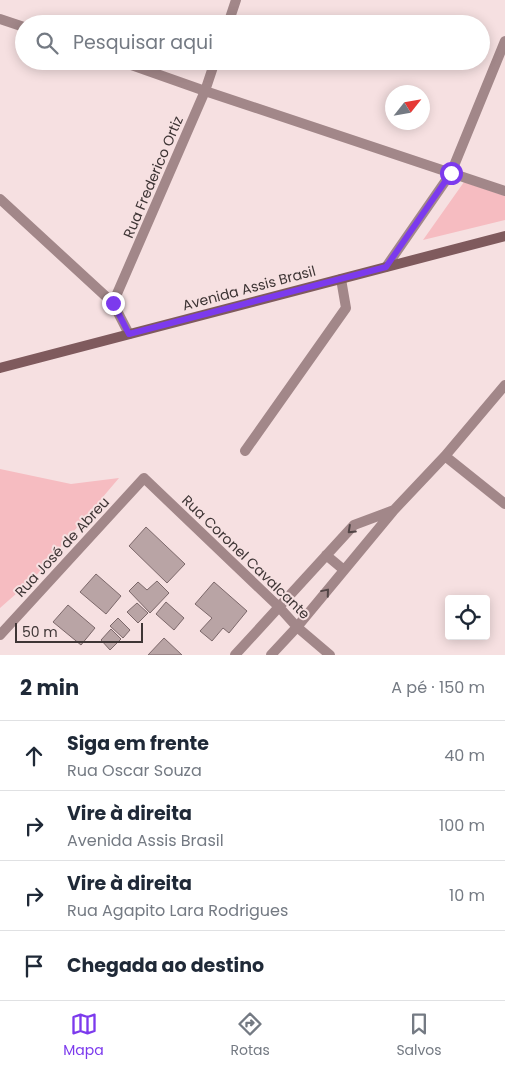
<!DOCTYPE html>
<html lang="pt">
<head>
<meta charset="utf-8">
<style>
  :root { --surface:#fff; --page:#f6f6f7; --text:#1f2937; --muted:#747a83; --line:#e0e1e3; --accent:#7c3aed }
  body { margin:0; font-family:Poppins,sans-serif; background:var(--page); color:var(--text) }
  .controls { position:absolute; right:15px; bottom:15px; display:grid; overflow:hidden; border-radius:5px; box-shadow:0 2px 12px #0003 }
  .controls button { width:45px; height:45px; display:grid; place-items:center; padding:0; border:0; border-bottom:1px solid var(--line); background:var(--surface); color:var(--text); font:25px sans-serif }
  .compass { position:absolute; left:385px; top:85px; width:45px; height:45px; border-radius:50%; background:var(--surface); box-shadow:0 2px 12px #0003; rotate:59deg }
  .scale { position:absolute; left:15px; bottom:12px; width:128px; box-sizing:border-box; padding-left:5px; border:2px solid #3e3535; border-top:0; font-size:14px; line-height:18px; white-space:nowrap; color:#3e3535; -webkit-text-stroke:4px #f6e0e1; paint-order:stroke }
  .stop { position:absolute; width:15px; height:15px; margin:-11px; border:4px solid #7c3aed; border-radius:50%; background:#fff }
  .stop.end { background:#7c3aed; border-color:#fff; box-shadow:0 1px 5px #0008 }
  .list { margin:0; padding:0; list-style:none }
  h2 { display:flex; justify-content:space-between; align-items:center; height:65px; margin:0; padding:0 20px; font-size:21px }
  h2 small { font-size:16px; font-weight:400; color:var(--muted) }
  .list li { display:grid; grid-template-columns:32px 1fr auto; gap:15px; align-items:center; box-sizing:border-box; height:70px; padding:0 20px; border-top:1px solid var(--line) }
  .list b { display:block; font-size:19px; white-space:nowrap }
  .list p { margin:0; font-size:16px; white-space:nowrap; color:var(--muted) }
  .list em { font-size:16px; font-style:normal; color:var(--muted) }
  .icon { flex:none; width:28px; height:28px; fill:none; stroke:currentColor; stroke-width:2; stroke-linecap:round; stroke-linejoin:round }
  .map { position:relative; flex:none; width:505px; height:655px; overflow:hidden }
  .search { position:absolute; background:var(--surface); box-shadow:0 2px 12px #0003; left:15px; right:15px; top:15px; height:55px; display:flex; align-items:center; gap:12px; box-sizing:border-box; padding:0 18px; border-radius:28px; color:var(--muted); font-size:19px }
  .sheet { height:345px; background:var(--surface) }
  nav { display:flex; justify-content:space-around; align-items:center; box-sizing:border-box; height:70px; border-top:1px solid var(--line); background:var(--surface); font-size:14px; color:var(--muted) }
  nav a { display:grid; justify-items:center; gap:2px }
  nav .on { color:var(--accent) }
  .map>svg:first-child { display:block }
  .green { fill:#f6bcc1 }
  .building { fill:#b9a4a5; stroke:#7c686a }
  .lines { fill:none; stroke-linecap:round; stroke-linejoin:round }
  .minor { stroke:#a28789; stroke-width:10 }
  .secondary { stroke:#7f5a5d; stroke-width:10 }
  .oneway { stroke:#524546 }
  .route { stroke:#7c3aed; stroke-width:6 }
  .labels { text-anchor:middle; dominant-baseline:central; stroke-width:4; stroke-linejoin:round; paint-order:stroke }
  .street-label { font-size:14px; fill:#3e3535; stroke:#f6e0e1 }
</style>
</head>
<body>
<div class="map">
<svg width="505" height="655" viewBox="0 0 505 655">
  <rect width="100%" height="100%" fill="#f6e0e1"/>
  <path class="green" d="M464,182L505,196V220L423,240Z
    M0,469L71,484L119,478L34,578L0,608Z"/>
  <path class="building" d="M146,527L185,564L167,583L129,546Z
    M96,574L121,596L106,614L80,592Z
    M157,581L169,593L150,613L129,591L138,582L147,590Z
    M214,582L247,611L229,633L223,628L212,641L200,631L212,618L195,604Z
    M166,602L184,618L174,630L156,614Z
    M137,603L148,613L138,623L127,612Z
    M68,605L95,628L81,645L53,622Z
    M118,618L130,630L123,638L110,626Z
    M111,629L121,639L110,650L101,640Z
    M164,638L182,655H148Z"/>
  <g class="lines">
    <path class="minor" d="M0,19L24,27
      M228,24L236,0
      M120,61L205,91L505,191
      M0,199L113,303L129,334
      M386,267L451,173L505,41
      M113,303L205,91L215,61
      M245,451L346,308L341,279
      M445,456L505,504
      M326,555L344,570
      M0,635L144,478L279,607L297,627L330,655
      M235,655L354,525L394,510
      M271,655L297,627L394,510L445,456L505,385"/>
    <path class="secondary" d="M0,368L505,236"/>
  </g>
  <defs><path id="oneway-chevron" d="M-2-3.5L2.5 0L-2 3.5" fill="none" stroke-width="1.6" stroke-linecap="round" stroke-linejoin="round" transform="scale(1.25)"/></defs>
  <g class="oneway">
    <use href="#oneway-chevron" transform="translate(351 530) rotate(137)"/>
    <use href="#oneway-chevron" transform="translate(326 592) rotate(-50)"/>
  </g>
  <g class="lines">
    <path class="route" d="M113,303L129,334L386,267L451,173"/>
  </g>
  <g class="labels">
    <g class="street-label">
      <text transform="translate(153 177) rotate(-67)">Rua Frederico Ortiz</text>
      <text transform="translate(249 288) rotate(-15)">Avenida Assis Brasil</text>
      <text transform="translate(62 547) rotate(-47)">Rua José de Abreu</text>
      <text transform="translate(246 557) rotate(44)">Rua Coronel Cavalcante</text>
    </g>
  </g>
</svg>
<div class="controls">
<button><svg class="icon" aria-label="locate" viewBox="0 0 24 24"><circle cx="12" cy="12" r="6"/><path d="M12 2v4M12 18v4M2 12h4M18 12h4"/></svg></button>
</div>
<svg class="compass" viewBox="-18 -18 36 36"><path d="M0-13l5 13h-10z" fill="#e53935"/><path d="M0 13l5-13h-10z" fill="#747a83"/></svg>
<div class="scale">50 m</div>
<div class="stop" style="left:451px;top:173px"></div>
<div class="stop end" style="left:113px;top:303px"></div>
<div class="search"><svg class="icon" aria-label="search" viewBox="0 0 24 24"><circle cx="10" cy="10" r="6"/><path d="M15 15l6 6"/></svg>Pesquisar aqui</div>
</div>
<section class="sheet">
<h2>2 min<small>A pé · 150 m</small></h2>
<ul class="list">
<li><svg class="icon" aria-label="ahead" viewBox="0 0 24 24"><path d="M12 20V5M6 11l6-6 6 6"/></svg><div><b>Siga em frente</b><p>Rua Oscar Souza</p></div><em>40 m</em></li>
<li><svg class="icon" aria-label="right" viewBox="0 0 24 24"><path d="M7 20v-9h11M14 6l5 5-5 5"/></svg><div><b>Vire à direita</b><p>Avenida Assis Brasil</p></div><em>100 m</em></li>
<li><svg class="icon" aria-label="right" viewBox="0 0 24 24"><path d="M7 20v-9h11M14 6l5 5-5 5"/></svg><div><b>Vire à direita</b><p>Rua Agapito Lara Rodrigues</p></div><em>10 m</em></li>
<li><svg class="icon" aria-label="arrive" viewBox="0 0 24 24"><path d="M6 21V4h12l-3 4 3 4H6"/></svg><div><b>Chegada ao destino</b></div></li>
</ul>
</section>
<nav>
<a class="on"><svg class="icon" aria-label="map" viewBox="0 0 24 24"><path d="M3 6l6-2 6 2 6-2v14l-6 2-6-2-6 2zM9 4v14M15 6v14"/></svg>Mapa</a>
<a><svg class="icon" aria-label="directions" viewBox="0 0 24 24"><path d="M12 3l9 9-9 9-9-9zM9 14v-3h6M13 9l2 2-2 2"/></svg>Rotas</a>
<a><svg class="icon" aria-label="saved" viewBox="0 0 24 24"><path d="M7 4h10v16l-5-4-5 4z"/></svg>Salvos</a>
</nav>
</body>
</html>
